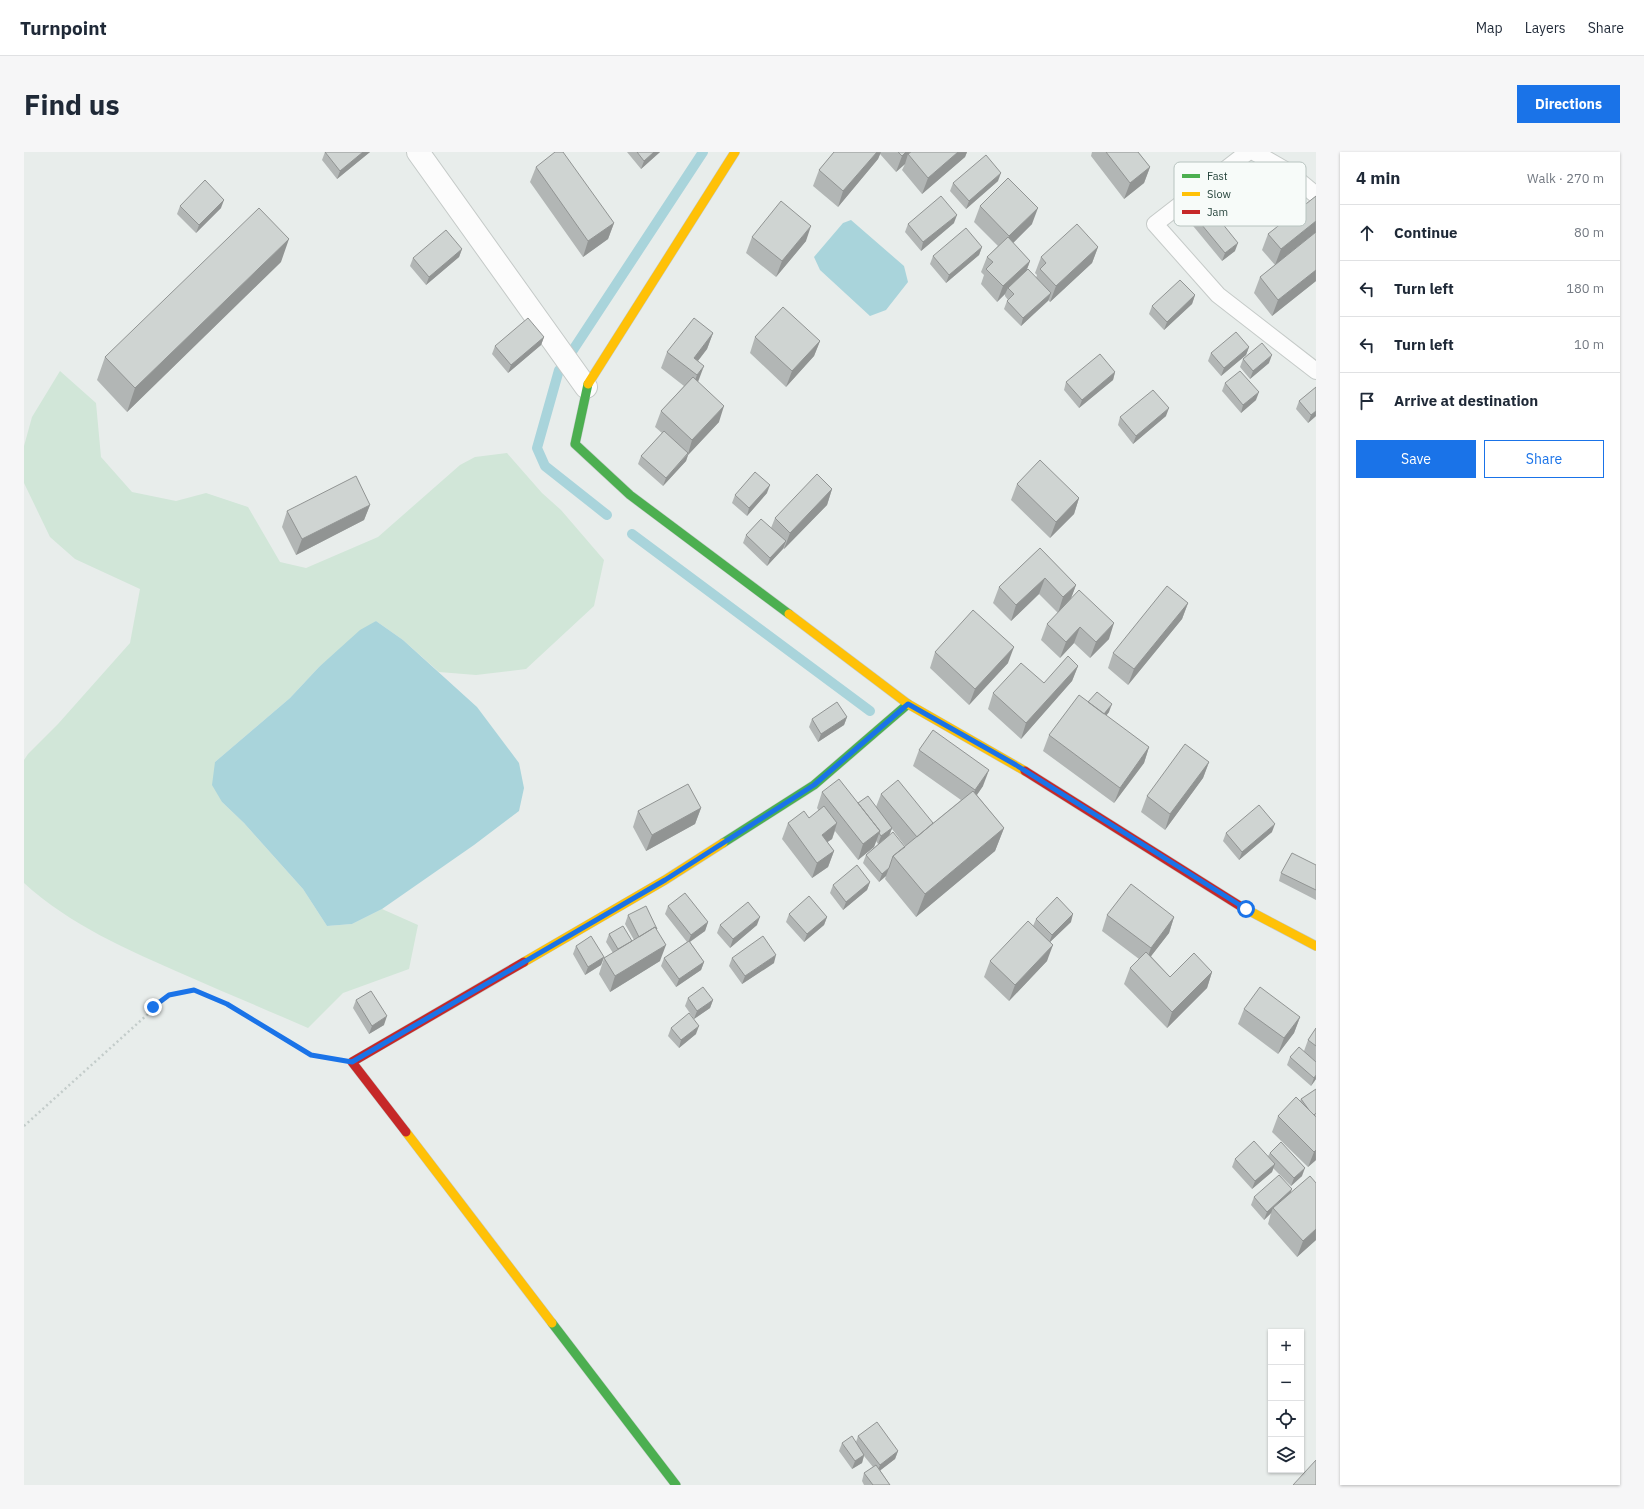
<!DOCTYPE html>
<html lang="en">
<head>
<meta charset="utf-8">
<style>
  :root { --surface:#fff; --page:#f6f6f7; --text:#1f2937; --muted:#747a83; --line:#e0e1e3; --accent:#1a73e8 }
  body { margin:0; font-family:"IBM Plex Sans",sans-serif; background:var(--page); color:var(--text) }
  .controls { position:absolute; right:12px; bottom:12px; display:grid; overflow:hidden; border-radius:0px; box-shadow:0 1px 3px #0004 }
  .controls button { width:36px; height:36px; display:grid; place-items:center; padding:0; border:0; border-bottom:1px solid var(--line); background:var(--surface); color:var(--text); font:20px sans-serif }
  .stop { position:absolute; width:12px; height:12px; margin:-9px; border:3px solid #1a73e8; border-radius:50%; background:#fff }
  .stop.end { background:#1a73e8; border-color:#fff; box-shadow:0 1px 4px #0008 }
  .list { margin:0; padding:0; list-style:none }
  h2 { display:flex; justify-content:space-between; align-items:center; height:52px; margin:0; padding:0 16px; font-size:17px }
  h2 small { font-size:13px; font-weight:400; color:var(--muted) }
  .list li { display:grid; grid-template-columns:26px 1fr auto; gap:12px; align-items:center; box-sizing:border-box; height:56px; padding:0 16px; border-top:1px solid var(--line) }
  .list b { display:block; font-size:15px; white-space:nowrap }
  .list em { font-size:13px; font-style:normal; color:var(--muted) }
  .actions { display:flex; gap:8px; padding:12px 16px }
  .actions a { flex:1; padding:9px 0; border:1px solid var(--accent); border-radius:0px; text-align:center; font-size:14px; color:var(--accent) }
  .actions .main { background:var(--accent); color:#fff }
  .icon { flex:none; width:22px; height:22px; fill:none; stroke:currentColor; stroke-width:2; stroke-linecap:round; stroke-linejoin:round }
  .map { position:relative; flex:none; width:1292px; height:1333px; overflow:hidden; border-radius:0px }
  header { display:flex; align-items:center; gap:24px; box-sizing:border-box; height:56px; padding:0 20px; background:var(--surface); border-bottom:1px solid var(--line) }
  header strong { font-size:19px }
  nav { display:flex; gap:22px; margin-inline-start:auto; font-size:14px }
  .intro { display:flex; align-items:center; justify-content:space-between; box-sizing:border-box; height:96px; padding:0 24px }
  h1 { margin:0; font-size:28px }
  .button { padding:10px 18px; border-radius:0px; background:var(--accent); color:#fff; font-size:14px; font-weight:700 }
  main { display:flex; gap:24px; padding:0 24px }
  aside { flex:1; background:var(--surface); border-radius:0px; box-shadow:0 1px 3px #0004 }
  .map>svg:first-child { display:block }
  .green { fill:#d1e6d8 }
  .water { fill:#a9d4db }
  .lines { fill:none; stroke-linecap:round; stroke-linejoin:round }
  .stream { stroke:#a9d4db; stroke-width:10 }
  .lane-casing { stroke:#c5cac8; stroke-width:18 }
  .street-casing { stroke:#c5cac8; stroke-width:24 }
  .fast-casing { stroke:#c3cbc8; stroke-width:10 }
  .slow-casing { stroke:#c3cbc8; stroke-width:10 }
  .jam-casing { stroke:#c3cbc8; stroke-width:10 }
  .path { stroke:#c3ccca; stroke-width:2.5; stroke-dasharray:2 3; stroke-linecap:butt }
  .lane { stroke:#fcfcfc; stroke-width:16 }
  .street { stroke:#fcfcfc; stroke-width:22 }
  .fast { stroke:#4caf50; stroke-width:9 }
  .slow { stroke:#ffc107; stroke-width:9 }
  .jam { stroke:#c62828; stroke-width:9 }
  .wall { fill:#b2b6b5; fill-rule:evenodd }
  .shaded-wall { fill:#919493 }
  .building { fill:#cfd4d2; stroke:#919493 }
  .route { stroke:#1a73e8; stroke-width:5 }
  .key { fill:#f7fbf9; stroke:#b8c4c0; stroke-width:1 }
  .key-label { font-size:11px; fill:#24423a }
</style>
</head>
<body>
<header>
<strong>Turnpoint</strong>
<nav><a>Map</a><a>Layers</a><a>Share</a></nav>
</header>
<div class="intro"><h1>Find us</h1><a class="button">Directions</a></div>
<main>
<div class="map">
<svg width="1292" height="1333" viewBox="0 0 1292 1333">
  <rect width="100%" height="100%" fill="#e8edeb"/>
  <path class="green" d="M36,219L72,251L77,305L108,340L152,349L182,341L224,355L256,410L282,416L354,385L436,313L451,305L483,301L518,341L537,358L580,408L570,454L502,517L452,523L415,520L379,488L352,469L295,515L266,546L191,610L198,650L220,671L279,737L303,774L328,772L358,757L394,773L385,817L319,841L284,876C243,858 202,841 161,823C104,798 46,773 0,731V608L4,602L34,572L106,491L116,437L51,407L26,385L0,331V294L8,265Z"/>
  <path class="water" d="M827,68L880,114L884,130L862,158L846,164L796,118L790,105L819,71Z
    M352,469L379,488L453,555L495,611L500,636L495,659L450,693L358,757L328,772L303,774L279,737L220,671L198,650L188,633L191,610L266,546L295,515L336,478Z"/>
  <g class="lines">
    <path class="stream" d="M549,198L679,0
      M535,218L513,296L521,314L583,363
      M608,382L846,559"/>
    <defs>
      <path id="lane" d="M1224,0L1131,72L1194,143L1292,219
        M1230,0L1263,19L1292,43"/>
      <path id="street" d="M394,0L562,235"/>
      <path id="fast" d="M564,232L551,292L606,343L765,462
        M699,691L790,633L884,552
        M528,1171L652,1333"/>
      <path id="slow" d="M564,232L711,0
        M765,462L884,552L1001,619
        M1216,754L1292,794
        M500,810L641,728L699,691
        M382,980L528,1171"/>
      <path id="jam" d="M1001,619L1216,754
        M382,980L328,910L500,810"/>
    </defs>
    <use href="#lane" class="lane-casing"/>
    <use href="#street" class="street-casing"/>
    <use href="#fast" class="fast-casing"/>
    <use href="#slow" class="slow-casing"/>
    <use href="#jam" class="jam-casing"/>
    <path class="path" d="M0,974L145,843L170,838L203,852L287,903L302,906"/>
    <use href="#lane" class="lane"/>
    <use href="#street" class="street"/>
    <use href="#fast" class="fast"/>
    <use href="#slow" class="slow"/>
    <use href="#jam" class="jam"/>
  </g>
  <path class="wall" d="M301,0H346L313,27L298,8Z
    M603,0H636L617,17Z
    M810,0H943L941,5L898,42L878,18L881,12L872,20L856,2L854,7L814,55L789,34L795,18Z
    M1068,0H1114L1126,15L1120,31L1100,47L1067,4Z
    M512,15L590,71L584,87L559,105L506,30Z
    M1218,24L1253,33L1250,41L1233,55L1215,32Z
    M974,29L942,57L926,39L929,31Z
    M1292,44V129L1248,164L1230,141L1236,125L1251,113L1238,98L1244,82Z
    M156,54L197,56L172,81L153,62Z
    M956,54L1008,72L989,91L1006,109L1002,120L1012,126L1013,123L1011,121L1017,105L1074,95L1068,111L1026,150L1024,148L997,174L980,157L983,149L984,148L981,144V142L973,150L957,132L960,123L957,120L963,105L974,94L950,70Z
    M1168,61L1211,99L1198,109L1165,69Z
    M930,71L897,99L881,80L884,72Z
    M728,85L782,89L752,125L722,101Z
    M958,95L955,103L922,131L906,112L909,104Z
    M438,97L435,105L402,133L386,114L389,106Z
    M257,110L103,260L73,228L81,205Z
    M1171,143L1168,152L1140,178L1125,162L1128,154Z
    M689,181L683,197L674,209V230L695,270L664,303L662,309L639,334L614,312L617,304L638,281L631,275L637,259L660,234L637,216L643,200Z
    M520,185L517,193L484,221L468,202L471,194Z
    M731,185L796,189L790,204L762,235L726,201Z
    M1225,195L1222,203L1197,224L1184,209L1187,201Z
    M1219,207L1245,211L1226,227L1216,215Z
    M1091,220L1089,228L1055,256L1040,238L1042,230Z
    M1201,231L1232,248L1217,261L1198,239Z
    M1292,235V264L1284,271L1272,257L1275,249Z
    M1142,264L1109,292L1094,273L1096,265Z
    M993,332L1055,346L1050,362L1026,386L987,348Z
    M808,337L803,353L760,397L759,396L743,414L719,391L722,383L747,376L751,366Z
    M743,341L723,364L708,351L711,343Z
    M346,353L340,368L272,403L258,375L263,359Z
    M1016,396L1052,433L1047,446L1085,487L1066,506L1050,491L1036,506L1017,488L1023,472L1034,461L1015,442L987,469L969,451L975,435Z
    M1164,451L1158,467L1104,533L1084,516L1089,501Z
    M911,500L984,511L945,553L906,516Z
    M1054,514L1048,529L997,587L964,557L969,541L1020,531Z
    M1064,550L1085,560L1082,564L1125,595L1120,611L1090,651L1019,599L1025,583Z
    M823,565L820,573L794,590L785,575L788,567Z
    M895,598L959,634L953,643L980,676L971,699L892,765L861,727L862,724L855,730L839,711L842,703L854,692L852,689L850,695L834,708L811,679L808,687L803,690L810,699L804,715L788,726L758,687L764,671L785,666L795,659L793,656L798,640L834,651L852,655L857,642L909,671L937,648L889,614ZM868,677L881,694V695L865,683Z
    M1185,610L1179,626L1141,678L1117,660L1123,644Z
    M677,656L671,672L622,699L609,675L614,659Z
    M1248,680L1215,708L1199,689L1202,681Z
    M1292,713V748L1255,729L1257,721Z
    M846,730L843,738L819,758L806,741L809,733Z
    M644,754L684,770L681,779L666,790L680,810L677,818L652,835L637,814L640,806L663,790L641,762Z
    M765,762L803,765L800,773L780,790L762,770Z
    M604,763L633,778L636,809L586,840L575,822L580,806L589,801L582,790L585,782L608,789L610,788L601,772Z
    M1083,763L1150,765L1145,781L1127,804L1146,825L1188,820L1183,836L1143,876L1100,832L1106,816L1115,807L1078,779Z
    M1012,767L1047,770L1026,790L1023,809L985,849L960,825L966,809L1009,774Z
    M696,773H733L706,796L693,781Z
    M552,794L580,805L577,813L561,823L549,802Z
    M708,806L750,811L718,832L705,814Z
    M664,846L689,848L686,856L670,867L661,854Z
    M332,848L360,873L345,882L329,856Z
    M1220,857L1276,865L1270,881L1254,902L1214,872Z
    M647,876L672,882L655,896L644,884Z
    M1292,876V927L1287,934L1263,913L1266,905L1280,899L1284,888Z
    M1292,937V1008L1284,1015L1248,980L1254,964L1276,949L1277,947Z
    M1246,1001L1278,1024L1267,1034L1249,1016L1248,1020L1228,1037L1208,1015L1211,1007L1244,1004Z
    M1267,1040L1292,1088L1273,1105L1244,1072L1247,1061L1240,1068L1227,1053L1230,1045Z
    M834,1284L874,1299L871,1307L856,1318L866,1333H840L838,1329L840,1321L849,1315L840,1304L838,1311L828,1317L815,1299L818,1291L832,1290Z"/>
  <path class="shaded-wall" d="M339,0H346L313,27L316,19Z
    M630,0H636L617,17L620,9Z
    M853,0H857L854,7L814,55L819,39Z
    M882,0H894L884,2L881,12L872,20L878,4Z
    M934,0H943L941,5L898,42L904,26Z
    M1126,15L1120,31L1100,47L1106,31Z
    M977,21L974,29L942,57L945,49Z
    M1253,33L1250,41L1233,55L1236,47Z
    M200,48L197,56L172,81L175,73Z
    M1014,56L1008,72L980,100L985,84Z
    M933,63L930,71L897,99L899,90Z
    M1292,69V80L1251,113L1257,97Z
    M590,71L584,87L559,105L564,89Z
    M787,74L782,89L752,125L758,109Z
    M265,87L257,110L103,260L111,236Z
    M1214,91L1211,99L1198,109L1201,101Z
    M958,95L955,103L922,131L925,123Z
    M1074,95L1068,111L1026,150L1032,134Z
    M438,97L435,105L402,133L405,125Z
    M1006,109L1000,125L984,136L981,142L973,150L979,134Z
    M1292,118V129L1248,164L1254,148Z
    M1027,141L1024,149L997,174L999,166Z
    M1171,143L1168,152L1140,178L1143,170Z
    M689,181L683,197L666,219L670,206Z
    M520,185L517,193L484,221L487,213Z
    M796,189L790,204L762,235L768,219Z
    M1225,195L1222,203L1197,224L1200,216Z
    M1248,203L1245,211L1226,227L1229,219Z
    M680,214L674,230L667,239L673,223Z
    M1091,220L1089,228L1055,256L1058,248Z
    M1235,240L1232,248L1217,261L1219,253Z
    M700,254L695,270L664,303L662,309L639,334L642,326L664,302L668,288Z
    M1145,256L1142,264L1109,292L1112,284Z
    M1292,259V264L1284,271L1287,263Z
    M746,333L743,341L723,364L725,356Z
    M808,337L803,353L760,397L766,381Z
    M1055,346L1050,362L1026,386L1032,370Z
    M346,353L340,368L272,403L278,387Z
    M762,389L759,397L743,414L746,406Z
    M1021,426L1015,442L987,469L992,453Z
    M1052,433L1046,449L1034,461L1039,445Z
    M1164,451L1158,467L1104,533L1110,517Z
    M1090,471L1085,487L1066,506L1072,490Z
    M1056,475L1050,491L1036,506L1042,490Z
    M990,495L984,511L945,553L951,537Z
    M1054,514L1048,529L997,587L1002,571Z
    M1088,552L1085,560L1075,572L1078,564Z
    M823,565L820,573L794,590L797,582Z
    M1125,595L1120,611L1090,651L1096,636Z
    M1185,610L1179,626L1141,678L1146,662Z
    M965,618L959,634L945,654L951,638Z
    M677,656L671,672L622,699L628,683Z
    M813,671L808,687L792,698L798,683Z
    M1251,672L1248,680L1215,708L1218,700Z
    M868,676L865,684L854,692L857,684Z
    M980,676L971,699L892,765L901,742Z
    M856,679L850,695L834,708L839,692Z
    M810,699L804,715L788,726L793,711Z
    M865,716L862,724L855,730L858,722Z
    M846,730L843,738L819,758L822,750Z
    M1049,762L1047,770L1025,791L1028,783Z
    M736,765L733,773L706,796L709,787Z
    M803,765L800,773L780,790L783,782Z
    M1150,765L1145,781L1121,812L1127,796Z
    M684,770L681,779L664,791L667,783Z
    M642,793L636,809L586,840L591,824Z
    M1029,793L1023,809L985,849L991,833Z
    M752,803L750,811L718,832L721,824Z
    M580,805L577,813L561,823L564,815Z
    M680,810L677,818L652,835L655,827Z
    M1188,820L1183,836L1143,876L1148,860Z
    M689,848L686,856L670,867L673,859Z
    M363,864L360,873L345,882L348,874Z
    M1276,865L1270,881L1254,902L1260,886Z
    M675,874L672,882L655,896L657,888Z
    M1292,923V927L1287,934L1290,926Z
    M1292,998V1008L1284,1015L1290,1000Z
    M1251,1012L1248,1020L1228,1037L1231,1029Z
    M1281,1016L1278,1024L1267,1034L1270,1026Z
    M1268,1037L1265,1045L1249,1056L1247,1061L1240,1068L1243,1060Z
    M1292,1077V1088L1273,1105L1279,1089Z
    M874,1299L871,1307L853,1321L856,1313Z
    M840,1303L838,1311L828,1317L831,1309Z"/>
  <path class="building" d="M301,0H339L316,19Z
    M531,0H539L590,71L564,89L512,15Z
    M613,0H630L620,9Z
    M810,0H853L819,39L795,18Z
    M874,0H882L878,4Z
    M887,0H934L904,26L884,2Z
    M1082,0H1114L1126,15L1106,31Z
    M962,3L977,21L945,49L929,31Z
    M984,26L1014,56L985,84L956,54Z
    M181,28L200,48L175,73L156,54Z
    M917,44L933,63L899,90L884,72Z
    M1292,44V69L1257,97L1244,82Z
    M757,49L787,74L758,109L728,85Z
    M1181,50L1214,91L1201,101L1168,61Z
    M235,56L265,87L111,236L81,205Z
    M1053,72L1074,95L1032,134L1016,117L1022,111L1017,105Z
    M942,76L958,95L925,123L909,104Z
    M422,78L438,97L405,125L389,106Z
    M1292,80V118L1254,148L1236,125Z
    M984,85L1006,109L979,134L962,117L969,110L963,105Z
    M1004,117L1027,141L999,166L983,149L990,142L984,136Z
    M1156,128L1171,143L1143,170L1128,154Z
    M759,155L796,189L768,219L731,185Z
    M504,166L520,185L487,213L471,194Z
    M670,166L689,181L670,206L680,214L673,223L643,200Z
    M1212,180L1225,195L1200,216L1187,201Z
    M1238,191L1248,203L1229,219L1219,207Z
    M1076,202L1091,220L1058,248L1042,230Z
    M1216,219L1235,240L1219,253L1201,231Z
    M669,225L700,254L668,288L637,259Z
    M1292,235V259L1287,263L1275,249Z
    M1129,238L1145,256L1112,284L1096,265Z
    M640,279L664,301L642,326L617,304Z
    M1016,308L1055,346L1032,370L993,332Z
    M731,320L746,333L725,356L711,343Z
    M793,322L808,337L766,381L751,366Z
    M332,324L346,353L278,387L263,359Z
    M737,367L762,389L746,406L722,383Z
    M1016,396L1052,433L1039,445L1021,426L992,453L975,435Z
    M1143,434L1164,451L1110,517L1089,501Z
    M1055,438L1090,471L1072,490L1056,475L1042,490L1023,472Z
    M949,458L990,495L951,537L911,500Z
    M1044,504L1054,514L1002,571L969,541L997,511L1020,531Z
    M1073,540L1088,552L1080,562L1064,550Z
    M1055,543L1125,595L1096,636L1025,583Z
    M813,550L823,565L797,582L788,567Z
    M909,578L965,618L951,638L895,598Z
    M1161,592L1185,610L1146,662L1123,644Z
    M815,627L856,679L839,692L798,640Z
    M874,628L909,671L893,685L857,642Z
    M664,632L677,656L628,683L614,659Z
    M949,639L980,676L901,742L869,704Z
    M844,644L868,676L857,684L855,681L856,679L834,651Z
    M1235,653L1251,672L1218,700L1202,681Z
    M800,654L813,671L798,683L810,699L793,711L764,671L780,659L785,666Z
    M869,680L881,695L869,704L865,716L858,722L842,703Z
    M1268,701L1292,713V738L1257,721Z
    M833,713L846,730L822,750L809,733Z
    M1107,732L1150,765L1127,796L1083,763Z
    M661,741L684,770L667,783L644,754Z
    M785,744L803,765L783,782L765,762Z
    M1033,745L1049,762L1028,783L1012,767Z
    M724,750L736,765L709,787L696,773Z
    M622,754L633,777L631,775L615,785L604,763Z
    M1004,769L1029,793L991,833L966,809Z
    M599,774L608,789L594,797L585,782Z
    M631,775L642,793L591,824L580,806Z
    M567,784L580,805L564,815L552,794Z
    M739,784L752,803L721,824L708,806Z
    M665,789L680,810L655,827L640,806Z
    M1122,800L1146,825L1170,801L1188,820L1148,860L1106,816Z
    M679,835L689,848L673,859L664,846Z
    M1236,835L1276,865L1260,886L1220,857Z
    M347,839L363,864L348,874L332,848Z
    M665,861L675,874L657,888L647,876Z
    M1292,876V894L1284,888Z
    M1275,895L1292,910V923L1290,926L1266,905Z
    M1292,937V961L1290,963L1285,958L1277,947Z
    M1272,945L1292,965V998L1290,1000L1254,964Z
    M1230,989L1251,1012L1231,1029L1211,1007Z
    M1257,990L1281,1016L1270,1026L1246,1001Z
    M1255,1023L1268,1037L1243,1060L1230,1045Z
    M1286,1024L1292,1031V1077L1279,1089L1249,1056Z
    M853,1270L874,1299L856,1313L834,1284Z
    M828,1284L840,1303L831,1309L818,1291Z
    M1292,1308V1333H1269Z
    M852,1313L866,1333H849L840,1321Z"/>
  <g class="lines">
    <path class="route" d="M129,855L145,843L170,838L203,852L287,903L328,910L641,728L790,633L884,552L992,613L1222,757"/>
  </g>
  <rect x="1150" y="10" width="132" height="64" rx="6" class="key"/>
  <rect x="1158" y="22" width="18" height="4" fill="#4caf50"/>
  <rect x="1158" y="40" width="18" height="4" fill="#ffc107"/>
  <rect x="1158" y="58" width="18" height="4" fill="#c62828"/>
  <g class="key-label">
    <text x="1183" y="28">Fast</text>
    <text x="1183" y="46">Slow</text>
    <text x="1183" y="64">Jam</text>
  </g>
</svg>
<div class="controls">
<button>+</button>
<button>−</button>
<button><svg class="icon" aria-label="locate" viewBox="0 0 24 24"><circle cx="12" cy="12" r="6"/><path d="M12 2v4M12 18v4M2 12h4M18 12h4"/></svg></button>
<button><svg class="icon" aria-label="layers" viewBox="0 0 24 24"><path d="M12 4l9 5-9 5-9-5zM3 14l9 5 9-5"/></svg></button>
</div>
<div class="stop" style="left:1222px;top:757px"></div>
<div class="stop end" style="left:129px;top:855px"></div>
</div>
<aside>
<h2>4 min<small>Walk · 270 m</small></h2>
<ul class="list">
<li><svg class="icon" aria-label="ahead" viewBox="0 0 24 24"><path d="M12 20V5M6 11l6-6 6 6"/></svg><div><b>Continue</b></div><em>80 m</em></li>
<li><svg class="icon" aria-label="left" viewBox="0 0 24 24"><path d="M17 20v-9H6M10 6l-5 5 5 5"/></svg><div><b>Turn left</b></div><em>180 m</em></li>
<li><svg class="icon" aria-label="left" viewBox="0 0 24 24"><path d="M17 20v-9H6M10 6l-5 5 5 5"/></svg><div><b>Turn left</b></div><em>10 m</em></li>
<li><svg class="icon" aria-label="arrive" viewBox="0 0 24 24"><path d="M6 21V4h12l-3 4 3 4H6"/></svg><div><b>Arrive at destination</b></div></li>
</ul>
<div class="actions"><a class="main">Save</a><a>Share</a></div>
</aside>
</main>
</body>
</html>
